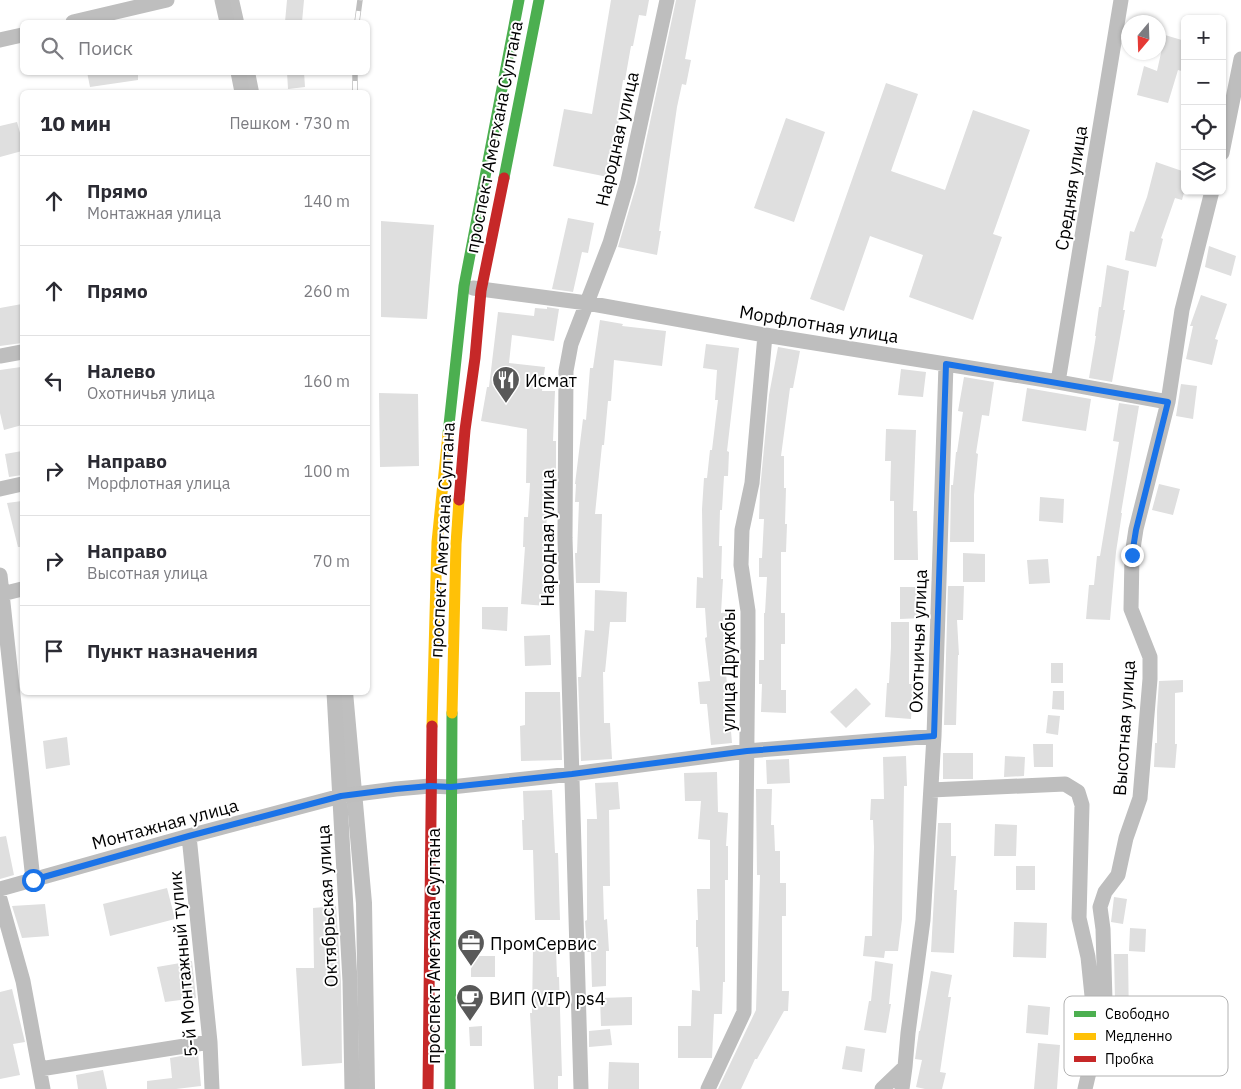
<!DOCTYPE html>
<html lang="ru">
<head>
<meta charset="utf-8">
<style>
  :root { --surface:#fff; --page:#f2f2f3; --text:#2b2b33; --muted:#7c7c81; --line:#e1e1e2 }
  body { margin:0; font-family:"IBM Plex Sans",sans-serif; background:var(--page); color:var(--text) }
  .controls { position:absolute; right:15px; top:15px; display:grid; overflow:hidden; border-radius:8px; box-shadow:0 1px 4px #0004 }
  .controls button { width:45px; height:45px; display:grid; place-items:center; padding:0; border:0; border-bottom:1px solid var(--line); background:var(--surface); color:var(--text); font:25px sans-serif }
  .compass { position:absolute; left:1121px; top:15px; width:45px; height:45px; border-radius:50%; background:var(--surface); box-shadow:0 1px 4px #0004; rotate:199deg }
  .stop { position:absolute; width:15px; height:15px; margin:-11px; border:4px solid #1a73e8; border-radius:50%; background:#fff }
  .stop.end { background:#1a73e8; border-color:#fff; box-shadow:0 1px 5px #0008 }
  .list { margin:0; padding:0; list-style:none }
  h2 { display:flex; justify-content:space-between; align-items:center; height:65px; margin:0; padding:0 20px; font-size:21px }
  h2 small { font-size:16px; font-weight:400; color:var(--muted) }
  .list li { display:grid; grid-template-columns:32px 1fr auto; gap:15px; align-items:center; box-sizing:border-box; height:90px; padding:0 20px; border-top:1px solid var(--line) }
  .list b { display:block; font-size:19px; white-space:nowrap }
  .list p { margin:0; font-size:16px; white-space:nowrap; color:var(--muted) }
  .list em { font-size:16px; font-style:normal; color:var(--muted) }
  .icon { flex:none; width:28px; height:28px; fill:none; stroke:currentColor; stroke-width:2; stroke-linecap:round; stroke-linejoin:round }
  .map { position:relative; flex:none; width:1241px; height:1089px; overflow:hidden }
  .search { position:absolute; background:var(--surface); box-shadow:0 1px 4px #0004; left:20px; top:20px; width:350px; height:55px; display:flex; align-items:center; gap:12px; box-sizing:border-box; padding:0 18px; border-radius:8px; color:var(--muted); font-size:19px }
  .panel { position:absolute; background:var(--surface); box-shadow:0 1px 4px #0004; left:20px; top:90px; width:350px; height:605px; border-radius:8px }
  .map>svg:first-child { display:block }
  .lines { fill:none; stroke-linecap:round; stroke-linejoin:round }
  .canal { stroke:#bfbfbf; stroke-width:16 }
  .building { fill:#dfdfdf }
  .street { stroke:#bebebe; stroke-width:15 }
  .fast { stroke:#4caf50; stroke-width:11 }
  .slow { stroke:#ffc107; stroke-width:11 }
  .jam { stroke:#c62828; stroke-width:11 }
  .rail-casing { stroke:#bebebe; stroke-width:5.5 }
  .rail { stroke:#fff; stroke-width:4; stroke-dasharray:11; stroke-linecap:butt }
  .route { stroke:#1a73e8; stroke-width:6 }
  .labels { text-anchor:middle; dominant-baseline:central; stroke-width:4; stroke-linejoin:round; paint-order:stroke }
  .street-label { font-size:18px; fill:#000; stroke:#fff }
  .poi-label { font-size:18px; fill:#000; stroke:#fff; text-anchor:start }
  .key { fill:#fff; stroke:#b2b2b2; stroke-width:1 }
  .key-label { font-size:14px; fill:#000 }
</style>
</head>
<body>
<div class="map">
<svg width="1241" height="1089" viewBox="0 0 1241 1089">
  <rect width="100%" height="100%" fill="#fff"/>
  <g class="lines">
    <path class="canal" d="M231,0L236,22
      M247,72L251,92
      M345,692L364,903L367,1089"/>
  </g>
  <path class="building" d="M287,0H304L302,22H285Z
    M611,0H649L646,16L639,15L633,46H631L625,80H623L617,119L619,120L608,177L553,166L564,109L592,114Z
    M676,0H696L685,59L691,60L686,85L682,84L677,107L659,231H661L657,255L618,247L637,183Z
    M1165,35L1185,41V72L1178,70L1168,103L1137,95L1144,66L1157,71Z
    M87,72H138V80L90,87Z
    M287,72H304L305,87L288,89Z
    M886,83L918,94L891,171L945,190L973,110L1030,130L993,234L1002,237L973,320L909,297L923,255L870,236L844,311L810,299Z
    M786,118L825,132L794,222L754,208Z
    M17,122L22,140V151L0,157V126Z
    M1156,162L1185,172V189L1182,200L1175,198L1161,238L1163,239L1156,267L1125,260L1130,231L1134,232L1147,197Z
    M568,218L594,223L588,253L582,252L573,292L552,289Z
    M381,221L434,225L427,319L381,317Z
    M1209,246L1236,256L1231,276L1205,267Z
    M1107,265L1129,271L1123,310H1125L1112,382L1089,378L1096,336H1095L1099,307H1101Z
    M1201,295L1227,304L1215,339L1218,340L1212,365L1186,359L1193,326H1190Z
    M22,304V343L0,346V308Z
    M547,307L559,309L554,341L512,335L509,363L545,367L542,391H555L553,441H556V484H553L551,513H547L545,552V578H547L546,606L521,604L525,547H523L524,517H528L530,483H526L527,429L481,421L487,387H489L498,312L534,316L535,308L547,309Z
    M600,320L623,324L622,326L666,331L662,366L614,360L611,401H608L604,445H602L595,514H602L600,583H576L575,553H577L579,502H575L576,484H575L583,419L586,420L590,368H593Z
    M706,344L739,348L727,451L729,452L728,476H724L722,510H720L719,546H722L721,579H723L721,613L727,612L728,633L732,673H726L732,743L711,745L707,704H700L698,682L710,681L705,638L707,637L705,608H696L697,577L703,578L702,509L704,478H707L710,450H712L718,400H715L717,370L703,368Z
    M778,347L800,351L793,388H790L781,456H784V488H786L785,524H787L786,552H781V613H785V644H781V690H786V713L761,712L762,684H759V660H764V613H765L767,577H759V558H762L764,519H759L760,490L769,395Z
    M21,367L22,373V425L4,430L0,413V370Z
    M901,369L926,372L923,397L898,395Z
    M964,377L994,382L989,416L982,415L976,453L978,454L974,495V542H950L951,485H953L956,452H957L963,412L958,411Z
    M1181,384L1197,386L1193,419L1176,416Z
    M1027,388L1091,399L1086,431L1022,421Z
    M379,393L418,394L419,466L380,467Z
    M1119,403L1139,406L1121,513H1122L1116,552L1110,620L1086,619L1089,585H1094L1097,556H1100L1119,442L1113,441Z
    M886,429L916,430L913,511H917L918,560H894V501H890L891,461H885Z
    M22,451V475L9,477L5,454Z
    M1159,484L1180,489L1173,515L1152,510Z
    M1040,497L1064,499L1063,523L1039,521Z
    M22,501V547H18L7,503Z
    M963,553L985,554V582H963Z
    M1048,559L1050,583L1029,584L1027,560Z
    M948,586H964L963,620H957L959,655H958L956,725H944Z
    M900,587H923V618L900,619Z
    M595,590L627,592L626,622H610L605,672H603L604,723H610L612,759L581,761L578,677H581L585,630L594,631Z
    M482,607H508L507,631L482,629Z
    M891,622H909V684H913L911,719L885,717L887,683H889L891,647Z
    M550,635L551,665L525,666L524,636Z
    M1051,663H1063V683H1051Z
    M1183,680V692L1175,693V744H1177L1175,768L1154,767L1155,743H1157V711L1159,681Z
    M856,688L871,704L846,728L830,712Z
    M1053,691H1064V710L1052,709Z
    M525,692H560L562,760L521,761L520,726L525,725Z
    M1048,715L1060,716L1058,735L1046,733Z
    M67,737L70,765L46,769L43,741Z
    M1033,744H1053V767H1034Z
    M943,753H973V779H943Z
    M906,756L907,786H904L902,919L898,951H885L884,958L863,956L865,936H872L874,847L873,820H870L871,799H884L883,757Z
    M1005,756L1025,757L1024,776L1004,777Z
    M789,759L790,783L767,784L766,760Z
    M717,772L718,812L728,813L726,846H728V880H725V982H723L722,1014H714L712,1058H678V1026H691L692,990L700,991L698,947H696V920H698L697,889H710V840L698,839L701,801H685L684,773Z
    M618,782L620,809L609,810L610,886H603L604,920L607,919L609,951H606V986L592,987L591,952H587L585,921L587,920V819H597L595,783Z
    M756,789H772L771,825H774L775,851H780V883H786V916H782V991H789L788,1011H784L757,1059H755L741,1089H718L756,1010L760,875H757Z
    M552,790L555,853H558L560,920H535L533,850H523L522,820H524L523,791Z
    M938,823H951V856H956L954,890H957L954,953L931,952Z
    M995,824L1017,825L1016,856H994Z
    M6,836L14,875L0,879V837Z
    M1016,866H1035V890H1016Z
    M167,888L175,919L110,936L103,904Z
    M1114,897L1127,899L1123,924L1111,922Z
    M45,904L49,936L22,938L12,906Z
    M336,906L341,981L342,1063L302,1066L296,968H314L313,908Z
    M1014,922L1047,923L1046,958L1013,957Z
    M1130,928L1146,929L1145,952L1129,951Z
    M533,948H556L557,977H559L562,1076H558V1089H534L530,1013H532Z
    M1114,954H1128L1129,1023H1136V1048H1116Z
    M471,956H495V977H471Z
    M192,961L196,998L165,1002L157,967Z
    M875,961L893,964L889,1004H891L886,1033L864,1030L869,1001H871Z
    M931,971L952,975L948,997H951L940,1072L946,1073L942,1089H925L916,1087L922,1060L915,1059L919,1031H920Z
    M12,989L25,1042L13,1044L20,1075L0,1079V992Z
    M632,997V1025L601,1026L600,998Z
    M1028,1005L1050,1007L1048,1035L1026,1033Z
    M482,1026V1046H470L469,1027Z
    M610,1029L612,1045L589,1047V1031Z
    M1038,1043L1060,1045L1057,1089H1034Z
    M846,1046L865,1049L862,1072L842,1069Z
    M198,1053L201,1086L176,1089H147V1081L172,1078L170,1058Z
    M609,1062L639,1063V1089H608Z
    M103,1070L107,1089H78L76,1075Z"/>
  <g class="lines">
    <path class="street" d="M222,0L227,22
      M73,22L167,0
      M0,40L22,35
      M238,72L242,92
      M1222,153L1241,59
      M473,288L587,303L765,335L1058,382L1168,402
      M0,356L22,352
      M1058,382L1121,0
      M0,489L22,484
      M0,575L33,880
      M2,594L22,589
      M334,692L350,981L352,1089
      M931,790L1065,784L1078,792L1082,805L1079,918L1088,957L1095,1025L1094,1051L1085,1089
      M189,836L210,1042L212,1089
      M0,889L189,836L341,796L396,789L430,786L451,787L572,774L747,751L934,736
      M0,899L23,981L43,1089
      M1095,1025L1105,1001L1103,929L1100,907L1105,892L1118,875L1126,838L1140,798L1150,679V657L1131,609L1132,555L1136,529L1168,402L1182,310L1212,191
      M40,1069L210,1042
      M581,1089L565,538L566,371L571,344L610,243L628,181L667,0
      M708,1089L744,1012L748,639V611L741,565L742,530L752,483L765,335
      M882,1089L905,1067L908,1033L923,920L934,736L946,364
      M902,1089L905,1067"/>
    <path class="fast" d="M504,178L539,0
      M448,434L464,286L519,0
      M450,1089L452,713"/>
    <path class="slow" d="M452,713L456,544L459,500
      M432,726L437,542L448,434"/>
    <path class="jam" d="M459,500L465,430L475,358L481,291L504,178
      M428,1089L432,726"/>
    <defs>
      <path id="rail" d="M357,22L360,0
        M355,92V72"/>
    </defs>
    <use href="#rail" class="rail-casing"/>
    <use href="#rail" class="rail"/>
  </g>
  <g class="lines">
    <path class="route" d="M33,880L189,836L341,796L396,789L430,786L451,787L572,774L747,751L934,736L946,364L1168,402L1136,530L1132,555"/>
  </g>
  <defs>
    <symbol id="restaurant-pin" viewBox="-11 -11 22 30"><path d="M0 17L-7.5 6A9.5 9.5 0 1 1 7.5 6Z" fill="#595959" stroke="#fff"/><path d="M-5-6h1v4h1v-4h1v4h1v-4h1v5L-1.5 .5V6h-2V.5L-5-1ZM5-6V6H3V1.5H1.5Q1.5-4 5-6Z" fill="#fff"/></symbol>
    <symbol id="office-pin" viewBox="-11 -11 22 30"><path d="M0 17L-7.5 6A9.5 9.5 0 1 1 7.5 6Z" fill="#595959" stroke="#fff"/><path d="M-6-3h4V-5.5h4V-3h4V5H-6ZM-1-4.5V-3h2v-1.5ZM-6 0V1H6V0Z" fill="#fff"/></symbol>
    <symbol id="cafe-pin" viewBox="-11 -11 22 30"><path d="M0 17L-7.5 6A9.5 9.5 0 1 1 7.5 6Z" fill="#595959" stroke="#fff"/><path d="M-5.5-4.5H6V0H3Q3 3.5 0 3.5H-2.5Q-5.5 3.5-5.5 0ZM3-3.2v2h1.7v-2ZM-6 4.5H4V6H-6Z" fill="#fff"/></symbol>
  </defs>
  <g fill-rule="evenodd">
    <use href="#restaurant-pin" x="490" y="364" width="32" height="43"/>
    <use href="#office-pin" x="455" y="927" width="32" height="43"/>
    <use href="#cafe-pin" x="454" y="982" width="32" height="43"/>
  </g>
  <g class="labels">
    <g class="street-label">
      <text transform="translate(494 137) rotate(-79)">проспект Аметхана Султана</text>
      <text transform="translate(617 139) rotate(-77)">Народная улица</text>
      <text transform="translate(1071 188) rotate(-81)">Средняя улица</text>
      <text transform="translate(819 324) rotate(9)">Морфлотная улица</text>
      <text transform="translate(547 538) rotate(-90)">Народная улица</text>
      <text transform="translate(442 540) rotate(-87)">проспект Аметхана Султана</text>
      <text transform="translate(918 641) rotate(-88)">Охотничья улица</text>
      <text transform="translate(728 670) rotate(-90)">улица Дружбы</text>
      <text transform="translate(1124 728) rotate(-86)">Высотная улица</text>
      <text transform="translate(165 824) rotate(-15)">Монтажная улица</text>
      <text transform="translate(327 906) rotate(-93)">Октябрьская улица</text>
      <text transform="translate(433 946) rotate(-90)">проспект Аметхана Султана</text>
      <text transform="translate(183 964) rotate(-95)">5-й Монтажный тупик</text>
    </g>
    <g class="poi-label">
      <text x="525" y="380">Исмат</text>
      <text x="490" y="943">ПромСервис</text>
      <text x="489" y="998">ВИП (VIP) ps4</text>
    </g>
  </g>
  <rect x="1064" y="996" width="164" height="80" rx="8" class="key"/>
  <rect x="1074" y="1011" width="22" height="6" fill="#4caf50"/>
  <rect x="1074" y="1033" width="22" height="7" fill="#ffc107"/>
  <rect x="1074" y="1056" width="22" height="6" fill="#c62828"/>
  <g class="key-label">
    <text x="1105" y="1019">Свободно</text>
    <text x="1105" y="1041">Медленно</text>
    <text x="1105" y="1064">Пробка</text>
  </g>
</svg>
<div class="controls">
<button>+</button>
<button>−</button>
<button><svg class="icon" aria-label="locate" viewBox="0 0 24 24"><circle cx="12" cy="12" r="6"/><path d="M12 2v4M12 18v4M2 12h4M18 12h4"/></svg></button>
<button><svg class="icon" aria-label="layers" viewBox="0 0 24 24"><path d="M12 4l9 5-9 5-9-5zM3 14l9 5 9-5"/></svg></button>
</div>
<svg class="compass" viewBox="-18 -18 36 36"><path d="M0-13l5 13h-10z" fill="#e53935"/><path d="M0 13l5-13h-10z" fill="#7c7c81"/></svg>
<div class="stop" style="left:33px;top:880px"></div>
<div class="stop end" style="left:1132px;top:555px"></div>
<div class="search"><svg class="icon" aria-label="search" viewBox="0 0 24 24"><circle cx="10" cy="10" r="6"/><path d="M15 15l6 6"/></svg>Поиск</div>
<section class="panel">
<h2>10 мин<small>Пешком · 730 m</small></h2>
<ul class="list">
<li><svg class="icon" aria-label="ahead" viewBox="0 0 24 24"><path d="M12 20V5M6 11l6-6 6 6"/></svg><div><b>Прямо</b><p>Монтажная улица</p></div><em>140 m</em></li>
<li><svg class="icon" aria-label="ahead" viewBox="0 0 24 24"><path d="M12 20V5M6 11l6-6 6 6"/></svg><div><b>Прямо</b></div><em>260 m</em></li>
<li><svg class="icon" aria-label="left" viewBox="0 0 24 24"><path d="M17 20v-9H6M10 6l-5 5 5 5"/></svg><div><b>Налево</b><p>Охотничья улица</p></div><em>160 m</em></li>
<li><svg class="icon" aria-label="right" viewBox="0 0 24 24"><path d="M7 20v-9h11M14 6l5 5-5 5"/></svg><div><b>Направо</b><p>Морфлотная улица</p></div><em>100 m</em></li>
<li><svg class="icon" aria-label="right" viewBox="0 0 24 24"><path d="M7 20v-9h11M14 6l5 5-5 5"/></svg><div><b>Направо</b><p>Высотная улица</p></div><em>70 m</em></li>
<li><svg class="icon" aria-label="arrive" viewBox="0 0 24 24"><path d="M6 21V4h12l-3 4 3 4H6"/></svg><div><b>Пункт назначения</b></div></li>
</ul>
</section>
</div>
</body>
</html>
